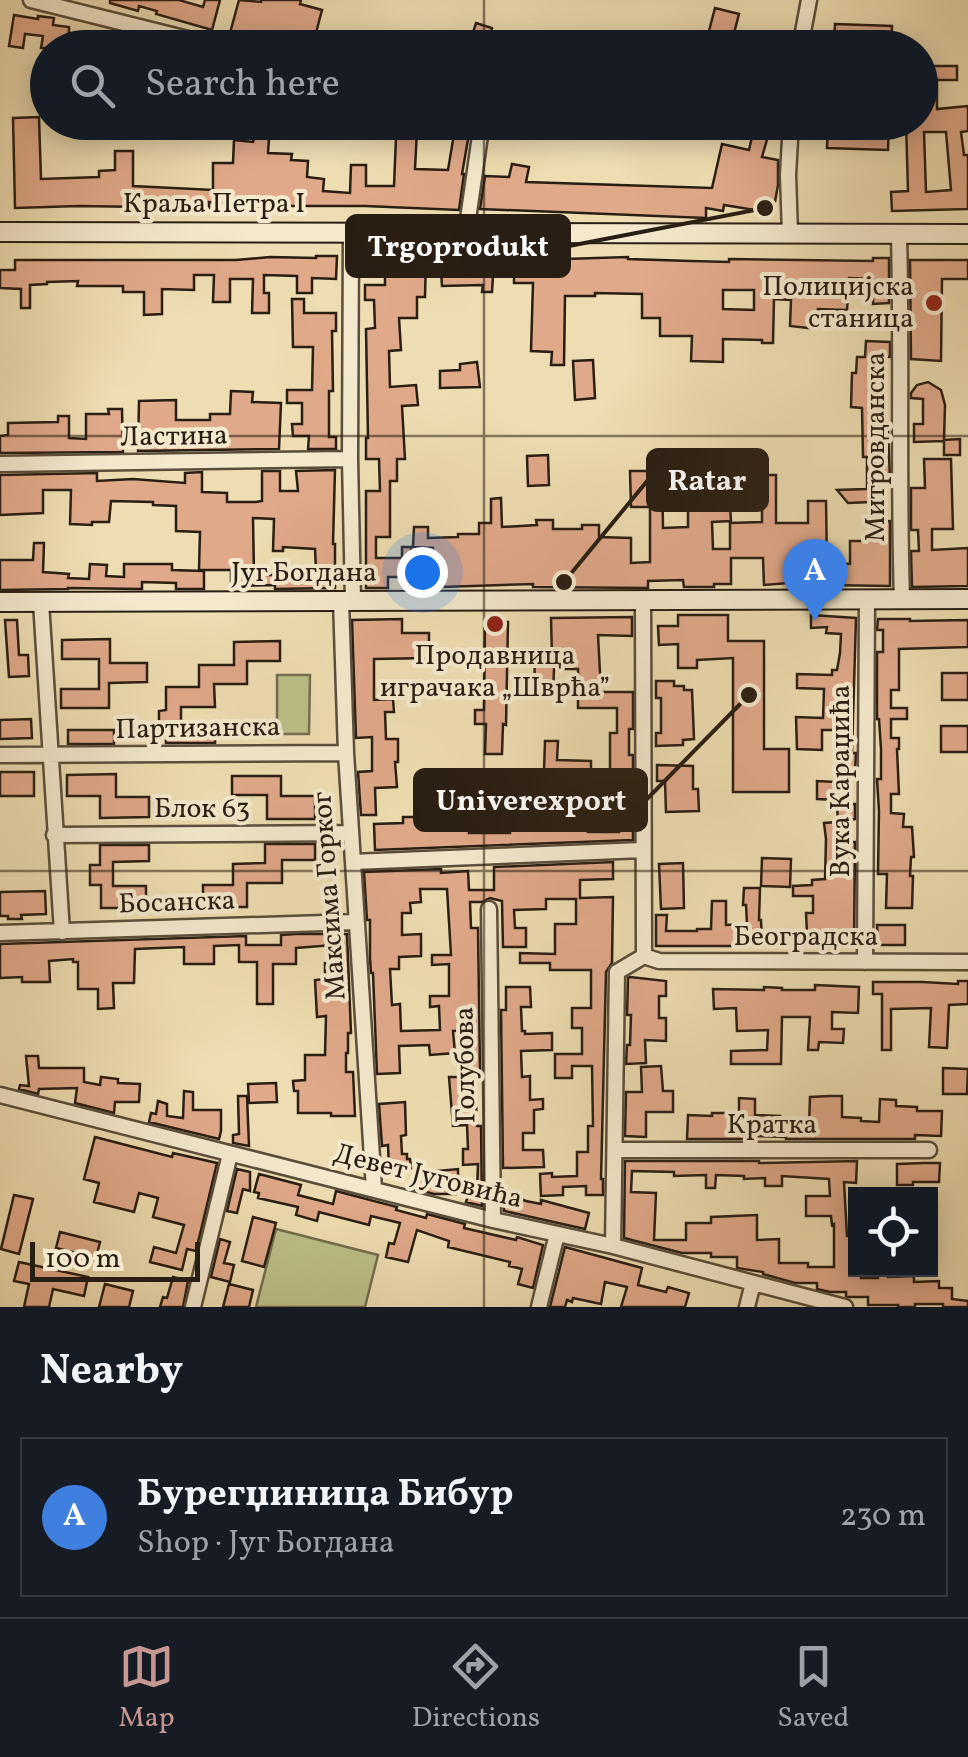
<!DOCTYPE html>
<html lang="en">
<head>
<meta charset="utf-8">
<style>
  :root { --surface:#171b24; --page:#20242c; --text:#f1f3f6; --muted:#9ea1a6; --line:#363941; --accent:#c59692 }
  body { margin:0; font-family:Vollkorn,serif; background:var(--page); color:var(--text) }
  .controls { position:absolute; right:30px; bottom:30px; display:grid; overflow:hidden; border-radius:0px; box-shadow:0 5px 25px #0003 }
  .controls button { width:90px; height:90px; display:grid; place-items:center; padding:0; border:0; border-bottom:2px solid var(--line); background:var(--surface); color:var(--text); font:50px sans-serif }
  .scale { position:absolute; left:30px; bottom:25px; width:170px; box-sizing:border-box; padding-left:10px; border:5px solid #291e13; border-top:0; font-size:28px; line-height:35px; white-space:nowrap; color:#291e13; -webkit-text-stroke:8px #f4e9cd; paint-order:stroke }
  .you { position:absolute; left:422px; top:572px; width:35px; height:35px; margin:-25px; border:8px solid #fff; border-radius:50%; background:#1a73e8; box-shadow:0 0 0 15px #1a73e833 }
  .badge { display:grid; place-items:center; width:65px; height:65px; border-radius:50%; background:var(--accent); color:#fff; font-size:32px; font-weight:700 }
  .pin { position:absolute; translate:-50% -82px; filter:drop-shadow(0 2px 5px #0008) }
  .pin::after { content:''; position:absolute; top:52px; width:35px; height:30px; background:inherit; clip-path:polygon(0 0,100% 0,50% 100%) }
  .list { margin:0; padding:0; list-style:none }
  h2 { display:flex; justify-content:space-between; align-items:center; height:130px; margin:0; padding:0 40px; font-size:42px }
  h2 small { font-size:32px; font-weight:400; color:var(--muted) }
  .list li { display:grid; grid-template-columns:65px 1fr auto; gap:30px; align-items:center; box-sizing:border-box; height:160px; margin:0 20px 20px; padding:0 20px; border:2px solid var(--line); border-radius:0px }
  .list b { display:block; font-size:38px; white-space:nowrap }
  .list p { margin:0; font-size:32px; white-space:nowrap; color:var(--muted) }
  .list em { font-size:32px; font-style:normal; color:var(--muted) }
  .icon { flex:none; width:55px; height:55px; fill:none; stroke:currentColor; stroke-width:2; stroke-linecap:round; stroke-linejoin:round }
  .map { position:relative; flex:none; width:968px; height:1307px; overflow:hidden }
  .search { position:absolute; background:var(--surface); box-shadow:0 5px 25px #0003; left:30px; right:30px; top:30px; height:110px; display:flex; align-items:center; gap:25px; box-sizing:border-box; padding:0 35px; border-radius:55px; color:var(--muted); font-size:38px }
  .sheet { height:310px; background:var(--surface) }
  nav { display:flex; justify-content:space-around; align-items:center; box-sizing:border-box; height:140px; border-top:2px solid var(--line); background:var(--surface); font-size:28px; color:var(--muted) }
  nav a { display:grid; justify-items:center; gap:5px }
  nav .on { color:var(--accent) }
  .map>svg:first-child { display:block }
  .green { fill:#bdbf89; stroke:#736e4e; stroke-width:2.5 }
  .building { fill:#e0a98a; stroke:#291e13; stroke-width:2.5; fill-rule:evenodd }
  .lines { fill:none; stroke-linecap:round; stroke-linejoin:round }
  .street-casing { stroke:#5a4e3b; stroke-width:19 }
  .secondary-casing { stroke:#291e13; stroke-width:22 }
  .street { stroke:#f4e9cd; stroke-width:14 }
  .secondary { stroke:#f4e9cd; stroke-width:18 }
  .grid { fill:none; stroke:#291e13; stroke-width:2.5; stroke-opacity:0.55 }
  .poi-dot { fill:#8f2418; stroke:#f4e9cd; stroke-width:4 }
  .labels { text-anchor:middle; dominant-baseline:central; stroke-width:8; stroke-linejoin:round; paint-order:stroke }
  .street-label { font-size:28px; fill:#291e13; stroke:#f4e9cd }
  .poi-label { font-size:28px; fill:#291e13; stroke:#f4e9cd; text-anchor:end }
  .leader { fill:none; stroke:#291e13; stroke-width:4 }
  .callout-dot { fill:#291e13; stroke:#f4e9cd; stroke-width:4 }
  .callout { fill:#291e13; stroke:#291e13; stroke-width:4 }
  .callout-label { font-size:30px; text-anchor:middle; font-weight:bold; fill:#fff }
</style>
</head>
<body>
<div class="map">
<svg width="968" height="1307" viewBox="0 0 968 1307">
  <rect width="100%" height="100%" fill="#eeddb2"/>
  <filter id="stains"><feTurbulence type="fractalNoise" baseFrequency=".002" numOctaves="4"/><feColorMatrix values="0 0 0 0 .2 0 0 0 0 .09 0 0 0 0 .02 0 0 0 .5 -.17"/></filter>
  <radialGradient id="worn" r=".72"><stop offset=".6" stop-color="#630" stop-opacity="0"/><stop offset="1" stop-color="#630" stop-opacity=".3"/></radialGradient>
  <path class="green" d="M277,675H310L309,734H277Z
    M276,1229L378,1255L365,1307H256Z"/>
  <path class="building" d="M110,0H179L203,7L205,0H220L212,30L156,14L157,11L139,6L138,11L110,3Z
    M239,0L261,2V0H301L300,4L322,10L312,48H288L230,33Z
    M715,8L739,14L733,37L709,31Z
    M14,15L38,19V16L54,18L53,25L69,27V33L85,36L83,48H41L43,36L25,34L23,48L9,46Z
    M476,23L492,28L490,37L518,44V48H468Z
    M835,24L892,26L891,48H834Z
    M926,66H957V80H937V109L968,106V131L961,132L964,155H968V209L892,211L891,192L908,191L906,122H920V114H925ZM924,132H946L951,190L926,192Z
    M39,117L41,179L99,177V171L115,170V151H133V186L213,190V163H233L234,140L253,142L254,138L269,139L268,153L292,154L291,160L308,161L307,177L324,179L323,191L350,193L351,165H366V186H394L396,137L375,133L377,122H437L435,133L417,130L415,169L448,170L456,122H471L462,174H464L459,210L365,206H288V208L263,207V209L230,205V203L209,202V208L79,206L15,208L13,118Z
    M828,122H889L888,150L827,148Z
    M753,132L768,136L762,157L778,160V185L773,213L724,205L723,211L706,208V218L480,209L485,176L509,177L512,164L529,167L526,182L712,188L722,144L749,150Z
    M473,255V258L564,259L628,257V259L691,261L729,262V259L873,261V258H889V303L873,304V279L849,278L847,310L818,309V328H808L790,326L791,300L774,299L773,343H762V340L723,339V362L691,361L692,336H660V318H642V294L595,293V296H565L564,365H551L552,352L531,351L533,283H514V276H493L492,292H482L483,285L442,286L440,256ZM723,290H754V310L723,309Z
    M316,256H337L336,279L312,278V293H297V276L264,275V293H269V313H252L253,279H230V302H213L214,275H194V290L162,289V314L144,315V292H123V286H77L78,281L47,282V284L30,285V308H21V289L0,288V270H15V260H236L270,257L316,258Z
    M401,256L426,257L425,297H417V318H399L401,350L389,351L390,387L416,385L418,405L402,406L405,459H397V481H390V537H376V558H402V547H411V567H433V548L413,547L414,527H428V538L458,537V534H479V523H491V499L501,498L502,527L537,525L536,520H553V529H582V525H599V537L631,538V563L650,562V507H631L630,471H650V466H662L663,528L688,527V508L730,506L731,521L712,522L713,549H730V523L762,522V475H776V523H808V501H826L827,563L850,564V541H872V522L890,521V586L828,585L829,582H802L764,585L763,558H731V584H714V587H684L683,580L648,581V588L533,587V584L411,588V577H388V588H366V491H380L379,459H366V438H368L366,329L375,328L374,300H365V285H385V258Z
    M910,260H968V279H942L941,361L911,359Z
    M292,299H304V313H336V331H332L333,391H329V437H336V449H308L309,436H293L292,424H302V403H287V390H312L313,347H293Z
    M866,341L890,342V357L883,356L882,372H878L877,409L884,408L886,429H888L890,479L872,502L848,503L837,490L867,489V457H863L862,408L851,407L852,373H856L857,357H865Z
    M593,360L595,398L575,400L573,361Z
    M477,362L480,387L440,388V371L460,370V364Z
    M928,382L941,390L945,405L944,440L960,439V455H944V441L914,442V424H923V399L911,398V393L917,385Z
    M231,391L253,392L252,402L281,403L279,449L138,451L139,401L176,400V420H210V414H230Z
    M108,409H122L123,452L0,453V436L8,435V423L58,422V416H69V438L86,439V414H109Z
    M548,455L549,485L528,486L527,456Z
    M924,459H951L953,529H932V550L968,548V586L912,587L911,551H919L918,530H911V488H925Z
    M335,470L333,544H335V588L275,589V585L231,586V570H199L200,532L176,531V506L153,505V502L111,501L109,522H92V525L70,524L71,490H43V513L0,515V475L97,473V481L133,479L185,483V473L202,472V492L227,493V502H256L262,501V471H280V491H298L296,471ZM253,518L274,519L273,551H283V547L315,549L316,570H275V575H254Z
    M34,543H44L43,572L69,574L68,578L89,579L90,564L107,565L106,576L124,577V564H172V570L204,571V589H176V583L142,582V589L68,588V589L0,590V560H33Z
    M678,615H728V641H764V749H789V792H733V658L697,660V668H678V644L659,645L658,626H678Z
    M811,615L856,618L852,753H856L855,772H846V804H855V819L845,820V826L838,827L837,800L817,799V781L836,782L837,753H843L844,730H822V750L797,749L796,717L823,718L824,689L797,688V674L832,675V670H837L840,653L841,634L826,633L827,627L811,628Z
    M632,617V636L598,635L601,692H633V729H629V755H633V795H613V770H610V733H617V708H578V669H554L553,694L534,693L535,656H552L551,618Z
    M402,619V633H429V658L374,659V700L393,699L394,712H385L386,739H398V762H395L397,787L375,788L376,815H361L358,772L372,771V737L356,738L352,620Z
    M878,619H910V621L968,620V647L899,649V690H891V708H907V719H891V738H899V749H897L899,794H891V813L904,814L903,827H912L914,857H911L910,876H913L912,908H886L887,874H878L879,811L877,779H881V749L879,719H877V652H883V630H877Z
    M5,620H17L19,655H28L29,676L9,677Z
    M485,622H508L506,725L503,724L502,754H485L486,724H475V710H484Z
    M110,639V663H147V682L109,683V708H61V689H99V659H62V640Z
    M280,641V661H247V684H214L215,707H181V731L215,730V743H166V729H159V711L166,710V687H199V665H234V642Z
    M942,673H968V700H942Z
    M656,681H674V686H684V690H692L694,739L683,740V745L656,746V733H661V698H656Z
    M31,719L32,738L0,739V720Z
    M941,726H968V752H941Z
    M68,730H114V744H68Z
    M545,741H558L557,760L591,761V771H575V793H561V772L544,771Z
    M657,765L693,766V789H698L699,811L666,812L665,781H657Z
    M0,772H34V796H0Z
    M116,774V797H149V817L100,818V796H67V775Z
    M232,776H281V796H315V819H267V795H232Z
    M453,816H469V833H510V826L530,825V828L546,827V830L588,828V832H619V822H633V840L375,850L374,824L403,823V817H435V825H454Z
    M837,822L838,842H855L854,946L835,947V932L807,933L806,913H813V896H793V886L812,885V880L825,879L826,839L824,823Z
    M265,844H315V860H282V883H247V907H203V885H233V864L265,863Z
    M100,845H149V861L113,862V886H146V908H101V885H90V865H100Z
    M762,858L791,859L790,887L761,886Z
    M613,862V879L580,880V898L613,897L612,963L606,972L601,1179H603V1195H586V1186L563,1187V1195L541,1196L540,1174L552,1173V1177L577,1176V1152H588V1126H593L592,1066H572V1078H555V1054H582V1028H572V1008H591V970H550V963H520V953L555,954V924H576V899H546V909L514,910L515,928H526V947H503L502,901L490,898L482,902H470L471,928H478L480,1071L463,1070V1053H472L470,1030L453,1031L455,1053L430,1055L429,1045L399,1046L400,1073L377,1074L373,973H371L370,958V920H367L364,872L441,869V873L468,871L469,890H494V867ZM420,889H447L451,955H432V965L449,964V996H430V1007L439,1006L440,1030L401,1031L400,1004L392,1005L390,969H399V957L421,956V934L402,935V913H411L410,903L421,902Z
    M683,863L684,908L661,909L659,864Z
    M744,888H760L759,920H761L762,941L743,942L744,946H656V915H667L666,931H697V929H711L712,901H726V925L747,924L746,905H743Z
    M45,891L46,914L21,915L22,919H8V916H0V892Z
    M877,925H905V945H878Z
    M296,934H347L351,1033H348V1053H346V1072H353L355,1116H331V1113H298V1091H294L293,1081L305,1080V1055H325L326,1016L317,1017L315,980L325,979V963H334L333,945L296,948V964H273V1004H257V962H239V945L214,946V964H184V947L135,949L134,983H113L114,1008L98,1009V989H78V962H73V959L49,961L50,982H22V977L0,978V944L246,936V945H281V935Z
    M630,977L666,981V996H659V1018H666V1041L645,1040L646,1063L626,1064L627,1045H630L631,1015H627L628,978Z
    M958,981H968V1004L949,1005L947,1048L929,1047L931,1008L891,1009V1050H882V994H873V982H922L958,984Z
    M815,985L859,987L858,1013L832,1012V1029H844L843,1043L819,1042L818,1050H808L810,1017H782L781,1064H731V1051L767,1050L768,1030L737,1031L736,1008L714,1009L713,989L764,990V987L782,988V990H815Z
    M506,987H530L531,1007H521L522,1031H525V1034L552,1033V1050L521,1051L522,1077L530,1076V1100L543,1099V1109L534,1110V1133H523V1150H543L544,1167L503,1168L501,1010H506Z
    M26,1056H38L39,1068H84V1082L100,1085L101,1077L118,1079V1083L140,1084L139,1102H115L114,1113L75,1103L77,1088L39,1089L38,1094L19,1089L20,1085L29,1086Z
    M661,1066L663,1091H673V1112H646V1137L625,1136L626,1092H642L641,1067Z
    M943,1068L968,1069L967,1094H943Z
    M449,1077H464L465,1103H476L477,1126H481L482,1206L466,1202L470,1190L477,1192L478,1164L463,1165V1149H468L467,1125L453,1126Z
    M276,1083L277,1102L249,1103L248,1084Z
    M184,1091L193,1092V1110H221V1131L219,1139L149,1122L151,1113L156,1114L158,1101L167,1104V1116L183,1118Z
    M238,1096H247L249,1146L233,1143V1135L239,1134Z
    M830,1096H842V1117L861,1118V1121L879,1122L880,1099L896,1100V1106L917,1107V1111H942L941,1136L915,1135V1139H786V1137L754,1136V1139H687L688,1115L712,1116V1113H739V1098L755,1099V1115L780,1116V1123L809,1125L810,1097Z
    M405,1102L406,1135L401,1136L402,1154H407V1159H410L411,1168L389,1169L388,1145L382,1146L379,1104Z
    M95,1137L172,1157L173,1153L217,1163L196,1251L187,1249L182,1270L150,1262L154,1247L176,1253L184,1225L153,1217L158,1198L139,1193L134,1212L94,1202L99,1183L84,1179Z
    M625,1161H759V1163L857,1161L856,1183L844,1182L847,1236H856V1270H861V1278H878V1270H888V1277L914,1276V1282L939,1281V1288H952V1299L968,1301V1307H943V1304H915V1307H898V1305H868V1297H848L846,1296V1292H830L817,1289V1283H795L763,1274V1272L737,1268V1257H711V1253H682L624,1238ZM632,1171L674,1172V1176L706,1175V1188H715L716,1175L744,1176V1179L765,1178V1186H782V1176L829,1179L830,1196H806V1216H831L832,1225L834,1224V1267H808V1263H779V1239L757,1240V1215L711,1217V1223H686V1240H654L656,1193L631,1192Z
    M924,1163H940L939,1182H913V1185H897V1164Z
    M417,1168L437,1171L458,1169V1194H434L415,1189Z
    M237,1169L250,1172V1191L243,1189L237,1213L227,1211Z
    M259,1174L301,1185L298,1195L333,1204L336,1191L397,1207L396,1210L426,1218L427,1214L465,1224L464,1228L516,1240L517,1237L543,1245L533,1288L518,1284L522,1269L509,1266L510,1262L448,1247L449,1241L417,1230L408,1262L386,1257L389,1243L394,1244L400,1223L371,1216L369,1225L319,1212L317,1221L296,1215L298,1207L258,1198L259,1193L254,1192Z
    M503,1192H512L514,1196L526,1201L541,1204V1200L589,1213L585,1229L504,1211Z
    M14,1195L33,1199L19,1254L1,1249Z
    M253,1217L276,1223L264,1267L242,1261Z
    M60,1232L100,1242L96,1258L56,1248Z
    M220,1239L230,1242L224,1263L234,1265L230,1282L211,1277Z
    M565,1247L642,1268L638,1285L666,1292L668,1287L689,1293L685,1307H621L627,1287L605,1282L601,1304L573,1298L572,1302L567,1300L565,1307H550Z
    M19,1262L88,1277L84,1296L53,1289L49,1307H24L29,1284L14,1281Z
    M173,1277L188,1281L183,1307H160L163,1297L167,1298Z
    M105,1284L133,1291L129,1307H99Z
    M229,1284L253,1290L249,1307H223Z"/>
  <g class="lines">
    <defs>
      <path id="street" d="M31,0L224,48
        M800,48L809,0
        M351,231L350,459L353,600
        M466,233L482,122
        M790,234L788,175L791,122
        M899,235C902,356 898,478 902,599
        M0,464L350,459
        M341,600L346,753L374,1189
        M643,600L644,956
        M41,602L62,932
        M0,755L346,753
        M54,835L351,833
        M353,862L643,850
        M489,909L493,1220
        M0,933L356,922
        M644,956L659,961L968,962
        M865,962L867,600
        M0,1095L493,1220L613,1246L845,1307
        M616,1150H929
        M613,1246L617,972L644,956
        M193,1307L230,1154
        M539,1307L557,1234
        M747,1307L753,1283"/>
      <path id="secondary" d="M0,232L968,234
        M0,602L968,599"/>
    </defs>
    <use href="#street" class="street-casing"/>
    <use href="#secondary" class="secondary-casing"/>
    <use href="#street" class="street"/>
    <use href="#secondary" class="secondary"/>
  </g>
  <path class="grid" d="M484,0V48M484,122V1307M0,436H968M0,871H968"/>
  <g class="poi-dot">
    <circle cx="934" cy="303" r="10"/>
    <circle cx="495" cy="624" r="10"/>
  </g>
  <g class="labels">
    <g class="street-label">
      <text x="214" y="204">Краља Петра I</text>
      <text transform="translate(174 437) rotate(-1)">Ластина</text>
      <text transform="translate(876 447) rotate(-90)">Митровданска</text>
      <text x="304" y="573">Југ Богдана</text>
      <text transform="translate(198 729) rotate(-1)">Партизанска</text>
      <text transform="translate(841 781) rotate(-90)">Вука Караџића</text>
      <text x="202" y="809">Блок 63</text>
      <text transform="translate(330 896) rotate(-94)">Максима Горког</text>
      <text transform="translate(177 903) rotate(-2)">Босанска</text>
      <text x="806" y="937">Београдска</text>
      <text transform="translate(466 1065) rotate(-91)">Голубова</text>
      <text x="772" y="1125">Кратка</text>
      <text transform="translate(428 1177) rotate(14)">Девет Југовића</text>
    </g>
    <g class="poi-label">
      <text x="914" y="287">Полицијска<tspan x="914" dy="32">станица</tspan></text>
      <text x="495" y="656" text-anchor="middle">Продавница<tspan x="495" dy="32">играчака „Шврћа”</tspan></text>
    </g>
  </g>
  <path class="leader" d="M765 208L569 246M564 582L648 480M749 695L646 800"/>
  <g class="callout-dot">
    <circle cx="765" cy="208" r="10"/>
    <circle cx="564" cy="582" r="10"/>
    <circle cx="749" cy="695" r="10"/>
  </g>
  <g class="callout">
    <rect x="347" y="216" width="222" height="60" rx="10"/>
    <rect x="648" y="450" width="119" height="60" rx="10"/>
    <rect x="415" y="770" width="231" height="60" rx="10"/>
  </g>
  <g class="callout-label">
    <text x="458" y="256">Trgoprodukt</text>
    <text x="707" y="490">Ratar</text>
    <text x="531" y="810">Univerexport</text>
  </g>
  <rect width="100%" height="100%" filter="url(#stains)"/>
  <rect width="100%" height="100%" fill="url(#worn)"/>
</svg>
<div class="controls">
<button><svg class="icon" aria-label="locate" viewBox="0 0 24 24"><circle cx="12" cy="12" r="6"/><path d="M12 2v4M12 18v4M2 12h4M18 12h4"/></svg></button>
</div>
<div class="scale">100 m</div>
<div class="you"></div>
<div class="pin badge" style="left:815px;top:621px;background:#3f7fe0">A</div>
<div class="search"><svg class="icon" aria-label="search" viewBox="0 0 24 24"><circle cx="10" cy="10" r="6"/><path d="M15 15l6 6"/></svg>Search here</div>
</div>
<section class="sheet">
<h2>Nearby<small></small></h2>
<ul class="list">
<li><span class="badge" style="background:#3f7fe0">A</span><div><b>Бурегџиница Бибур</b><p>Shop · Југ Богдана</p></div><em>230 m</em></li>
</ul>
</section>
<nav>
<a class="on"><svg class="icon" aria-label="map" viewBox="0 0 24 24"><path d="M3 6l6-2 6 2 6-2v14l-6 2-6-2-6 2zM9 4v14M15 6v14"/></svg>Map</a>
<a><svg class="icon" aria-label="directions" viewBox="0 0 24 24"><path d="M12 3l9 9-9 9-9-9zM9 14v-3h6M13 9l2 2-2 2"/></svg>Directions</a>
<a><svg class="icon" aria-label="saved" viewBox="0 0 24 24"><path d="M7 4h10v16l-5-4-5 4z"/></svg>Saved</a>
</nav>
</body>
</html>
